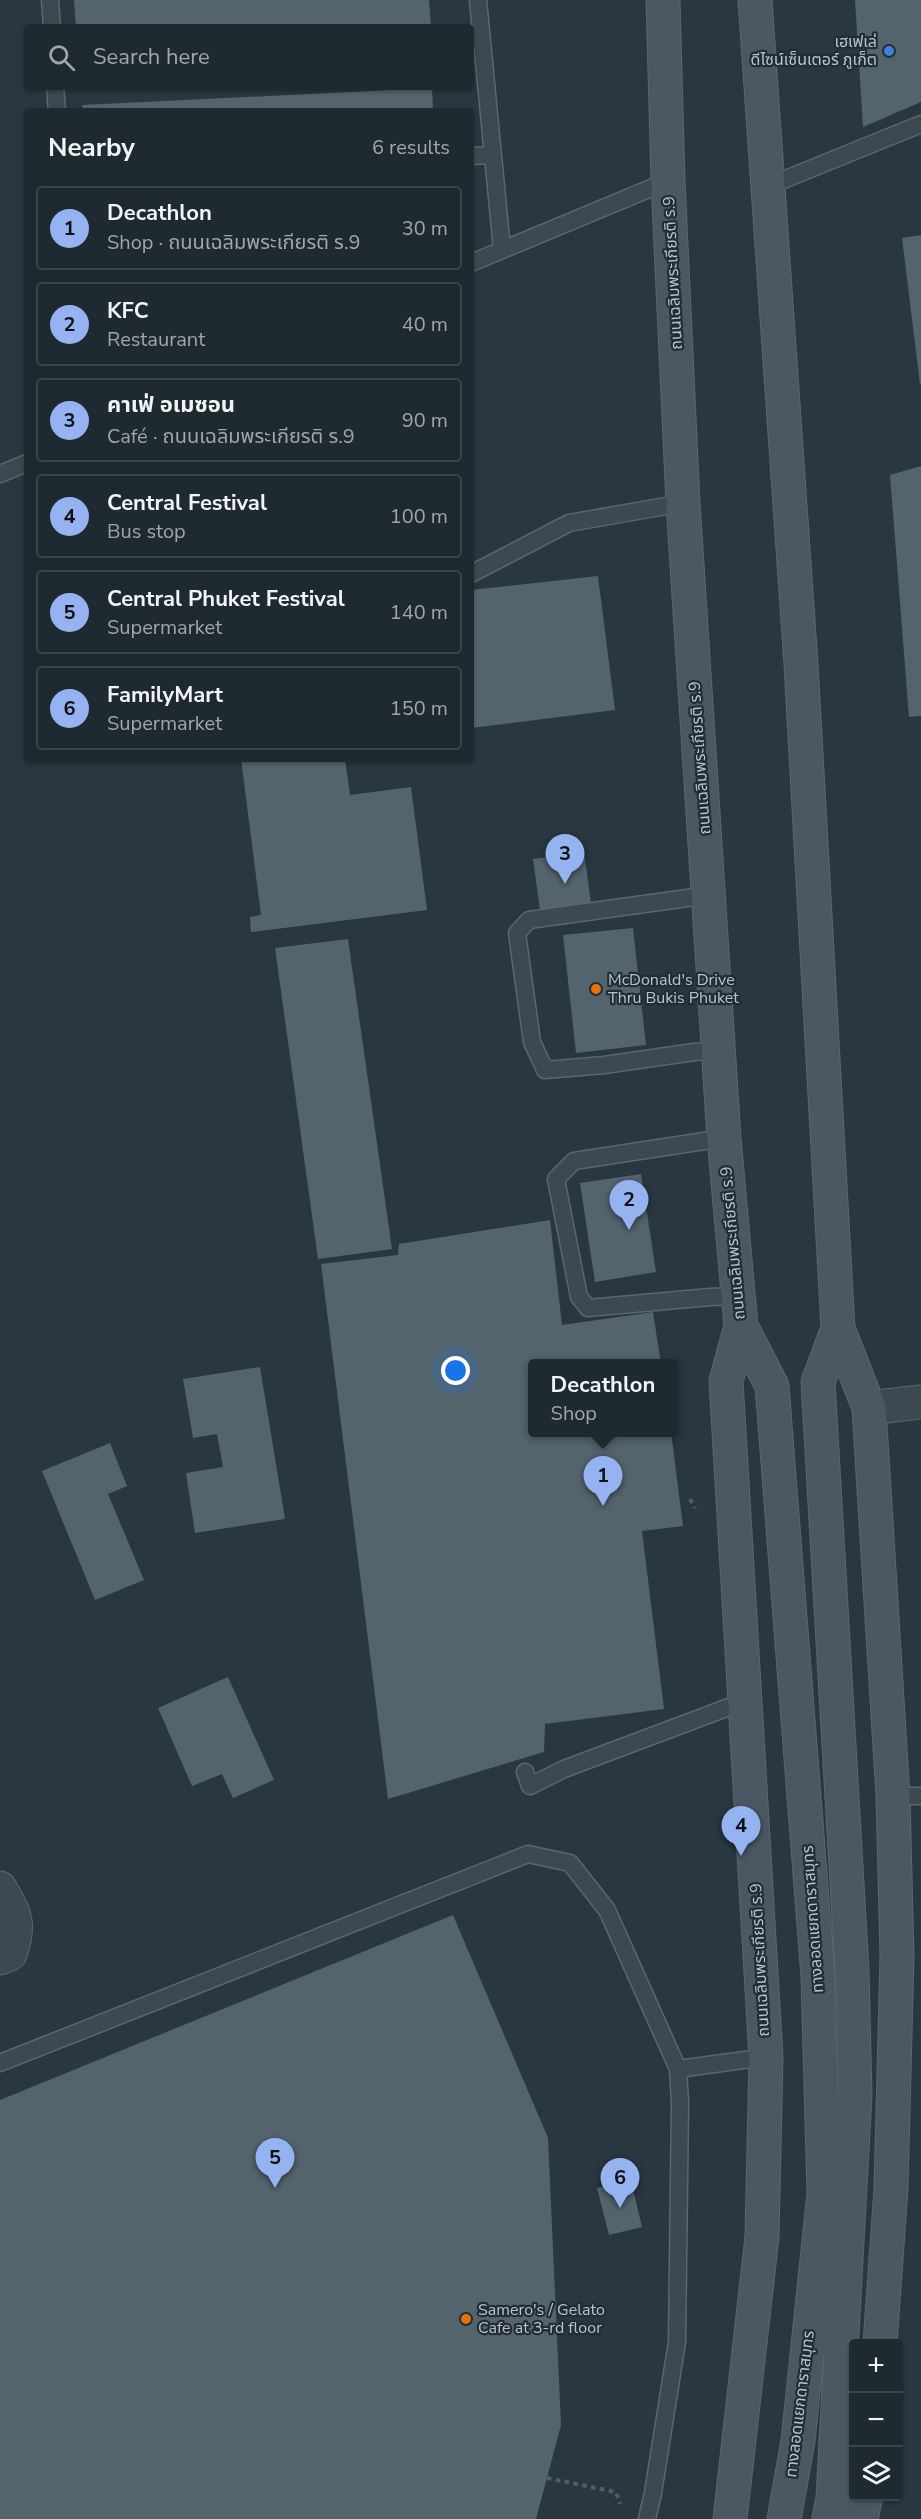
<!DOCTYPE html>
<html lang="en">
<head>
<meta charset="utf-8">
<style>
  :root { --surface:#1f2930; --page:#2c353c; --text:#f1f3f6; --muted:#a1a6ab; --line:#3c454c; --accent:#95b2f1 }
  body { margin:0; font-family:"Nunito Sans","Noto Sans Thai",sans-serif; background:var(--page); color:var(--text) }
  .controls { position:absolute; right:18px; bottom:18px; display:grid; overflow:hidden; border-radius:6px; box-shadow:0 2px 4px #0004 }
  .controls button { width:54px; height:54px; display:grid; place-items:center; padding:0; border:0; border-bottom:2px solid var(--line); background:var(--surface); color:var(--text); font:30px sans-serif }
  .you { position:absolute; left:456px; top:1371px; width:21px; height:21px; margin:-15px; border:4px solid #fff; border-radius:50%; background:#1a73e8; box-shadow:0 0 0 9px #1a73e833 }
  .badge { display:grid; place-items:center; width:39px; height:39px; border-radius:50%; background:var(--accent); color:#111; font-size:20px; font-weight:700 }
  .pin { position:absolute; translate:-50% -50px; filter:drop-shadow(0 2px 3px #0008) }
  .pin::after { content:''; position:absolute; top:32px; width:21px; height:18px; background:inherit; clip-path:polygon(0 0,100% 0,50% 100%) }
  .popup { position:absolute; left:528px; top:1359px; width:150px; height:78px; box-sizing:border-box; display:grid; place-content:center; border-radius:6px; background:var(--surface); filter:drop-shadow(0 2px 4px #0005); font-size:20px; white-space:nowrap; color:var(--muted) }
  .popup b { font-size:22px; color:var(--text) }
  .popup::after { content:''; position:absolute; left:50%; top:100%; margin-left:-12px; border:12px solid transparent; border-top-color:var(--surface) }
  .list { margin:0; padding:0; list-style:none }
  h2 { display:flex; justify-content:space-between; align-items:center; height:78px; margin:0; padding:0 24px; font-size:26px }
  h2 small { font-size:20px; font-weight:400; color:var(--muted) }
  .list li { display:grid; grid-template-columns:39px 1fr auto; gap:18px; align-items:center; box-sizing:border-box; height:84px; margin:0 12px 12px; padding:0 12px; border:2px solid var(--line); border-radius:6px }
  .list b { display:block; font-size:22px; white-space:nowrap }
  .list p { margin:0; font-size:20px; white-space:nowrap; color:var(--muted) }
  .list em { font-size:20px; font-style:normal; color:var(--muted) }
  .icon { flex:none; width:33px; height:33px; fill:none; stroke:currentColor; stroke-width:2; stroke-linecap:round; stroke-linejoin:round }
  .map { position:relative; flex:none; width:921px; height:2519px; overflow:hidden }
  .search { position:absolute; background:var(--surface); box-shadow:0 2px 4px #0004; left:24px; top:24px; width:450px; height:66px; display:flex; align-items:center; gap:15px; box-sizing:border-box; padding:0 21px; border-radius:6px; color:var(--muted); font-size:22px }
  .panel { position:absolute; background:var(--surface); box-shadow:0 2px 4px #0004; left:24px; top:108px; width:450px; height:654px; border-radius:6px }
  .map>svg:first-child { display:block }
  .building { fill:#54646d }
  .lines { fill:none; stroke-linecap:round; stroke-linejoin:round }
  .lane-casing { stroke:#5b666e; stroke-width:19 }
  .street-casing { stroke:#5b666e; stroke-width:35 }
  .secondary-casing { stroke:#5b666e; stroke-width:35 }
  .path { stroke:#4d6160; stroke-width:4; stroke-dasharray:4.5 4.5; stroke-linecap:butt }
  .lane { stroke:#3d4850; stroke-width:16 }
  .street { stroke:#3d4850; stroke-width:33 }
  .secondary { stroke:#4b5863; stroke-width:33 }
  .shop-dot { fill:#3f7fe0; stroke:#222d36; stroke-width:2 }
  .food-dot { fill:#e8710a; stroke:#222d36; stroke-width:2 }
  .labels { text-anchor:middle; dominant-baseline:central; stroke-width:4.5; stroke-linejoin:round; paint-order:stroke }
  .poi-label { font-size:16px; fill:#bac3ca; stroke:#222d36; text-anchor:start }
  .street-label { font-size:16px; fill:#bac3ca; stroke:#222d36 }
</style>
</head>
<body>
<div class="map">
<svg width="921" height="2519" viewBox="0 0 921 2519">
  <rect width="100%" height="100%" fill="#293740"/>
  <path class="building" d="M74,0H429L431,27H76Z
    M855,0H921V102L863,127Z
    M432,88L433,111H83L82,105Z
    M921,235V384H920L902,238Z
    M921,466V716L909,717L890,475Z
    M598,576L615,710L471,728V590Z
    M241,759H345L350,795L411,787L427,910L251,932L250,917L261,915Z
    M584,852L591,903L540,910L533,859Z
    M633,928L646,1045L576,1053L563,935Z
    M348,939L392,1249L318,1259L275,948Z
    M641,1174L656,1272L595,1282L580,1183Z
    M550,1220L562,1325L653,1312L661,1364H532V1432H671L683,1526L642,1531L664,1709L545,1724L544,1752L388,1799L321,1264L398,1255L399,1244Z
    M260,1367L285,1519L195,1533L186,1473L223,1467L217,1434L193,1438L183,1379Z
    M110,1443L127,1486L108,1494L144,1580L95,1600L42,1471Z
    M228,1677L274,1780L233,1798L222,1774L192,1786L158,1708Z
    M453,1915L548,2138L561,2425L536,2519H0V2100Z
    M631,2181L642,2227L609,2235L597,2188Z"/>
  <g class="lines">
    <defs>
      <path id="lane" d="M50,0L52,27
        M478,0L502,249
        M55,87L57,111
        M471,156L493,155
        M766,187L921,124
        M471,263L668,181
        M0,474L27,463
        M471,574L569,523L683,503
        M709,895L529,920L517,933L532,1042L545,1070L604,1065L694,1052L719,1050
        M724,1138L574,1161L556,1179L579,1297L588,1308L710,1297L739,1296
        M525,1772L530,1786L564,1769L729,1707L745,1704
        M893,1796H921
        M0,2063L528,1854L570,1863L607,1910L678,2069L766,2057
        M647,2519L653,2493L677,2342L680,2102L678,2069"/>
      <path id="street" d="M869,1408L921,1402
        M0,1888C15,1914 21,1924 10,1954L0,1958"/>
      <path id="secondary" d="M663,0L668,181L683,503L724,1138L741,1326L726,1381L766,2057L762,2237L730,2519
        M755,0L801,664L838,1328L869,1408L893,1796L897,1956L891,2189L880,2344
        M741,1326L772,1386L818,1976L824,2193L798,2441L784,2519
        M829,2519L833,2498L855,2095L852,1970L818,1382L838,1328
        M861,2519L866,2496"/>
    </defs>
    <use href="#lane" class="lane-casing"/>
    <use href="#street" class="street-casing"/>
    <use href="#secondary" class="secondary-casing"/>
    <path class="path" d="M690,1499L695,1508
      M547,2478L616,2492L620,2504"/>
    <use href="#lane" class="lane"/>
    <use href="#street" class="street"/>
    <use href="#secondary" class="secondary"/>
  </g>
  <circle class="shop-dot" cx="889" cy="51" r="6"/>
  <g class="food-dot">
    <circle cx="596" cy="989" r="6"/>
    <circle cx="466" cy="2319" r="6"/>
  </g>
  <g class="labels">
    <g class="poi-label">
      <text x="877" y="42" text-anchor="end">เฮเฟเล่<tspan x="877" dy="18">ดีไซน์เซ็นเตอร์ ภูเก็ต</tspan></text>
      <text x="608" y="980">McDonald's Drive<tspan x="608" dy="18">Thru Bukis Phuket</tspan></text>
      <text x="478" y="2310">Samero's / Gelato<tspan x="478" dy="18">Cafe at 3-rd floor</tspan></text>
    </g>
    <g class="street-label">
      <text transform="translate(673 273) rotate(-93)">ถนนเฉลิมพระเกียรติ ร.9</text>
      <text transform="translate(700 758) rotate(-94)">ถนนเฉลิมพระเกียรติ ร.9</text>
      <text transform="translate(733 1243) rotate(-95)">ถนนเฉลิมพระเกียรติ ร.9</text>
      <text transform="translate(813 1919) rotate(-94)">ทางลอดแยกดาราสมุทร</text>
      <text transform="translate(760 1960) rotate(-93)">ถนนเฉลิมพระเกียรติ ร.9</text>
      <text transform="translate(800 2404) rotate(-83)">ทางลอดแยกดาราสมุทร</text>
    </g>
  </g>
</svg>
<div class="controls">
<button>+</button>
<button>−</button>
<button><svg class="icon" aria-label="layers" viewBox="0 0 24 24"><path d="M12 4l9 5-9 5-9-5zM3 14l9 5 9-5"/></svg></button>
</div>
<div class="you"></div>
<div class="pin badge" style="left:603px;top:1506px">1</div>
<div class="popup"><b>Decathlon</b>Shop</div>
<div class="pin badge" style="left:629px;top:1230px">2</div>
<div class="pin badge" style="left:565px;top:884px">3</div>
<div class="pin badge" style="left:741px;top:1856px">4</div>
<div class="pin badge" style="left:275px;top:2188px">5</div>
<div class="pin badge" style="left:620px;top:2208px">6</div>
<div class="search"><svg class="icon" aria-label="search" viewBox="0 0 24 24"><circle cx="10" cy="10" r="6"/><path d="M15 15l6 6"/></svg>Search here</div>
<section class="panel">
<h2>Nearby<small>6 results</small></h2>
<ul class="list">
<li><span class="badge">1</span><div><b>Decathlon</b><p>Shop · ถนนเฉลิมพระเกียรติ ร.9</p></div><em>30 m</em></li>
<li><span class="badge">2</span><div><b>KFC</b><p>Restaurant</p></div><em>40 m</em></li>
<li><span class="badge">3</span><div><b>คาเฟ่ อเมซอน</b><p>Café · ถนนเฉลิมพระเกียรติ ร.9</p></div><em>90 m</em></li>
<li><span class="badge">4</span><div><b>Central Festival</b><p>Bus stop</p></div><em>100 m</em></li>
<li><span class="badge">5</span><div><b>Central Phuket Festival</b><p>Supermarket</p></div><em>140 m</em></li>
<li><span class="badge">6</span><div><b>FamilyMart</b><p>Supermarket</p></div><em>150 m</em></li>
</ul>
</section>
</div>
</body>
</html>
